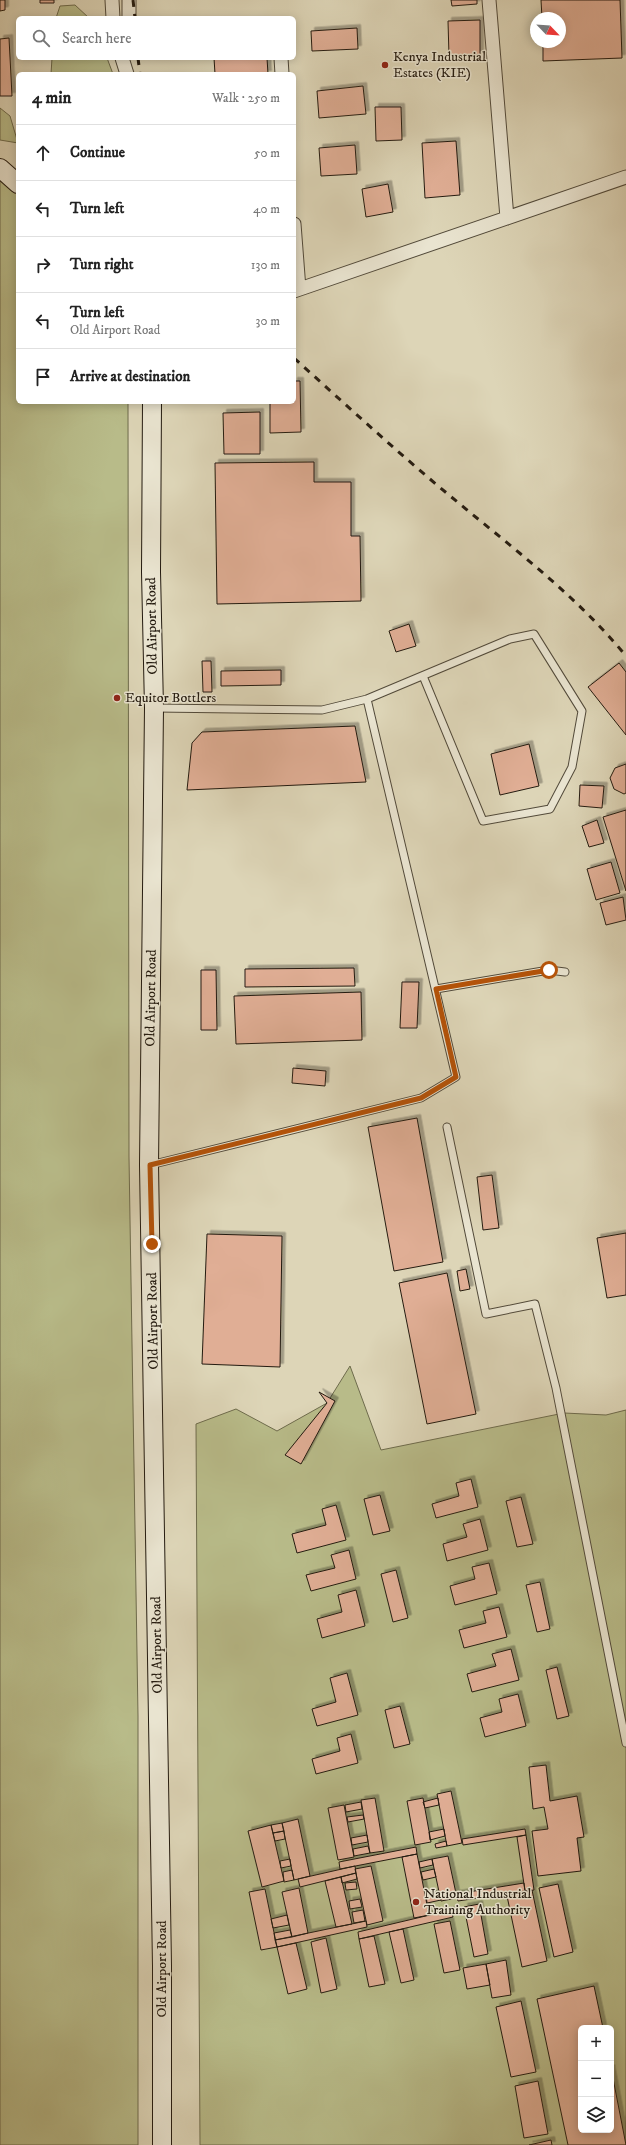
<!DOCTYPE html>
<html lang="en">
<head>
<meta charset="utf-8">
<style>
  :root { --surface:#fff; --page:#f6f6f6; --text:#222; --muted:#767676; --line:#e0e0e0 }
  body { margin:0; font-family:"IM FELL DW Pica",serif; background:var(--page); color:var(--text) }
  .controls { position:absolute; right:12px; bottom:12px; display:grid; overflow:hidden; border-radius:6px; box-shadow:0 2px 10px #0003 }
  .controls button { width:36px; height:36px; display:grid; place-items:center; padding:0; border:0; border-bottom:1px solid var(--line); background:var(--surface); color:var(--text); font:20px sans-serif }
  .compass { position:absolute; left:530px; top:12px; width:36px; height:36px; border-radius:50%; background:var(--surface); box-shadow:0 2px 10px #0003; rotate:115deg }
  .stop { position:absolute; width:12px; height:12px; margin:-9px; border:3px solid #b45309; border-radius:50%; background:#fff }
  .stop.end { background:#b45309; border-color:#fff; box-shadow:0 1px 4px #0008 }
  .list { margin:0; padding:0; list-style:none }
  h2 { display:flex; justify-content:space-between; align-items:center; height:52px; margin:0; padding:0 16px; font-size:17px }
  h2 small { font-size:13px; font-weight:400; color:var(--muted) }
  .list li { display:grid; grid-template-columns:26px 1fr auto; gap:12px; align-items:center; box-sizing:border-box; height:56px; padding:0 16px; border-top:1px solid var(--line) }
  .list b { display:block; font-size:15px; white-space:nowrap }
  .list p { margin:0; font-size:13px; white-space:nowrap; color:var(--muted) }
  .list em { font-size:13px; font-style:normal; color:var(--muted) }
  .icon { flex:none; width:22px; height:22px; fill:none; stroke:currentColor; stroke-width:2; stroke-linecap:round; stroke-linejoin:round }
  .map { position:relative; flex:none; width:626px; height:2145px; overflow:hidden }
  .search { position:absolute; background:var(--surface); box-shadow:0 2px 10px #0003; left:16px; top:16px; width:280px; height:44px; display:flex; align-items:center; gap:10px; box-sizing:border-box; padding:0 14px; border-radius:6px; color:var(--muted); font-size:15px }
  .panel { position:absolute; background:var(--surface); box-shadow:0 2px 10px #0003; left:16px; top:72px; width:280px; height:332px; border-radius:6px }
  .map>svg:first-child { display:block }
  .green { fill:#b8bb89; stroke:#6e6b4c; fill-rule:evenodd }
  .building { fill:#e0ae95; stroke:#241b10; filter:url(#shadow) }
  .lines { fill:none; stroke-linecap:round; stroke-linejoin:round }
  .lane-casing { stroke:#524a3a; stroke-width:9 }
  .street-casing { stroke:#524a3a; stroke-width:15 }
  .secondary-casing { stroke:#241b10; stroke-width:20 }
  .lane { stroke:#e9e4d0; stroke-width:7 }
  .street { stroke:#e9e4d0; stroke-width:13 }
  .secondary { stroke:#e9e4d0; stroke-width:18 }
  .rail { stroke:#241b10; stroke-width:3; stroke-dasharray:7 7; stroke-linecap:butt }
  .route { stroke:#b45309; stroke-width:5 }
  .poi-dot { fill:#8f2418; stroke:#e9e4d0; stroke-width:1.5 }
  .labels { text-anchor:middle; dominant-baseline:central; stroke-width:3; stroke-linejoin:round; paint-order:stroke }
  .poi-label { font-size:14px; fill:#241b10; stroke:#e9e4d0; text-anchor:start }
  .street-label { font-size:14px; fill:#241b10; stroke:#e9e4d0 }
</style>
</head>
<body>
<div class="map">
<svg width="626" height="2145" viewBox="0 0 626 2145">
  <defs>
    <filter id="shadow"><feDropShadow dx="3.5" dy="-3.5" stdDeviation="0" flood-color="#0004"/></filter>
  </defs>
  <rect width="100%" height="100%" fill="#ddd5b7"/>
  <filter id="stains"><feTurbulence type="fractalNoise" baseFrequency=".005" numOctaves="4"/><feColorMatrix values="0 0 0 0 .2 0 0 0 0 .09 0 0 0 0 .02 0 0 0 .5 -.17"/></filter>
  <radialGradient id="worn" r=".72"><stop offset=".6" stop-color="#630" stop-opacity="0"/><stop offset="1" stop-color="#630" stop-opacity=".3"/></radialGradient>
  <path class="green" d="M75,5L89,18H56L60,6Z
    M52,58H107L113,74H51Z
    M0,108L10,116L18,143L0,140Z
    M0,168L18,184V402H128L129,1157L138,1716V2145H0Z
    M350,1366L381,1450L564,1413L606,1415L626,1410V2145H200L196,1424L236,1409L277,1431L327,1403ZM581,2028H611V2130H581Z"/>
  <path class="building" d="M0,0H5V10L0,11Z
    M40,0H54V3H40Z
    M451,0H477V4L452,6Z
    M541,0H620L622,58L543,61V42H560V18H542Z
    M480,20V55L449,56L448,21Z
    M357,28L358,49L312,51L311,31Z
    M9,38L12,96H0V39Z
    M214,58H267L268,74H215Z
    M363,86L366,114L319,118L317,91Z
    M375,107H401L402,140L376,141Z
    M456,141L460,195L425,198L422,143Z
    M355,145L357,174L321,176L319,148Z
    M388,184L393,212L366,217L362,189Z
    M294,381H300L301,432L270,433V402H294Z
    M260,412V454H224L223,413Z
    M314,462V482H351V536H360L361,601L217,604L215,463Z
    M409,624L416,646L396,652L389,631Z
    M202,661H211L212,692H203Z
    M619,663L626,672V735L588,687Z
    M281,670V685L221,686V671Z
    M355,726L366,782L187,790L192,743L202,732Z
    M529,744L539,786L500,795L491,754Z
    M626,764V793L624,794L614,789L610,778L615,768Z
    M580,785L604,786L602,808L579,806Z
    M626,810V891L603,817Z
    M597,820L604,843L589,847L582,826Z
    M611,862L620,893L596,900L587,869Z
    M623,897L626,920L606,925L600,903Z
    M354,968L355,986L245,987V969Z
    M201,970H216L217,1030H201Z
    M402,982H419L417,1028H400Z
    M361,992L362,1040L236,1044L234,996Z
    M293,1068L326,1071L325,1086L292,1083Z
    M417,1118L443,1262L394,1271L368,1127Z
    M492,1175L499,1228L483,1230L477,1177Z
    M626,1233V1295L607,1298L597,1238Z
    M207,1234L282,1236L280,1367L202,1364Z
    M466,1269L470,1289L460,1291L457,1271Z
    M447,1273L476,1414L427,1424L399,1283Z
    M319,1392L335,1401L301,1464L285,1455L327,1403Z
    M471,1479L478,1507L436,1518L432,1504L459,1496L456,1483Z
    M380,1495L390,1531L373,1535L364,1499Z
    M521,1497L533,1544L517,1547L506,1501Z
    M336,1505L346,1540L297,1553L292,1534L326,1525L322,1509Z
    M480,1519L488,1550L447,1561L443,1544L467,1537L463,1524Z
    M349,1550L356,1579L311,1591L306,1575L335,1568L331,1555Z
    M489,1563L497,1594L455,1605L450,1586L475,1579L472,1567Z
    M396,1570L408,1618L393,1622L381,1574Z
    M540,1582L550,1629L537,1632L526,1585Z
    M356,1590L365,1626L322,1638L317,1619L342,1612L338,1595Z
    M499,1607L507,1637L464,1648L459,1630L486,1623L483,1611Z
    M511,1649L519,1680L472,1692L467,1674L496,1666L492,1654Z
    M557,1667L569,1716L557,1719L546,1670Z
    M347,1673L358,1715L317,1726L312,1709L336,1702L330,1678Z
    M518,1694L526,1726L485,1737L480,1718L502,1712L499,1699Z
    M400,1706L410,1744L394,1748L385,1710Z
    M351,1734L358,1763L316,1774L312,1759L340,1751L337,1738Z
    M546,1765L550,1801L577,1796L584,1837L577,1838L581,1871L538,1876L532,1831L548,1829L544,1807L533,1809L529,1767Z
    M451,1791L462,1843L447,1846L437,1794Z
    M375,1798L384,1851L370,1853L361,1800Z
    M423,1798L431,1842L415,1845L407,1801Z
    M438,1798L439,1805L425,1808L423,1802Z
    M361,1802L362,1809L346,1812L345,1805Z
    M344,1805L354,1857L338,1860L328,1808Z
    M363,1815L364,1819L348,1822L347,1817Z
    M298,1819L310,1876L294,1880L282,1823Z
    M282,1823L284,1831L273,1833L271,1825Z
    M271,1825L284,1881L262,1887L248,1831Z
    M444,1829L445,1836L430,1840L429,1832Z
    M525,1829L526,1835L463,1845L462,1839Z
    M284,1831L285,1839L275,1841L273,1833Z
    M367,1835L368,1842L352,1845L351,1838Z
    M526,1835L534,1890L525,1891L517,1837Z
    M446,1841L447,1846L436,1848L435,1844Z
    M368,1846L370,1853L354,1856L353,1849Z
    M416,1847L417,1854L340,1869L339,1862Z
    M417,1854L429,1915L414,1918L402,1857Z
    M448,1856L457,1898L441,1901L432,1859Z
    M290,1859L291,1866L281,1868L280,1861Z
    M432,1859L433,1865L420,1868L419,1862Z
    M355,1866L356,1873L300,1887L298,1879Z
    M371,1866L383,1921L367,1925L355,1869Z
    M434,1869L436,1877L423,1880L421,1872Z
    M292,1870L294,1880L284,1882L283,1872Z
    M356,1873L357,1879L342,1883L341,1877Z
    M341,1877L352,1924L336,1927L325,1881Z
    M356,1882L357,1889L346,1890L345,1883Z
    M524,1883L525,1891L458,1901L456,1894Z
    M558,1884L573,1952L554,1957L539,1888Z
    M299,1888L308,1933L292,1937L282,1892Z
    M265,1889L277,1947L261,1950L249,1892Z
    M532,1890L547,1961L522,1967L507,1896Z
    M439,1892L441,1900L427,1903L426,1895Z
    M360,1899L362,1907L350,1909L349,1901Z
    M479,1904L488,1954L474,1957L464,1907Z
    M363,1910L365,1921L354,1923L352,1912Z
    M451,1910L453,1917L359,1939L358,1932Z
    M287,1915L289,1925L273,1928L271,1919Z
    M366,1921L367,1927L277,1947L275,1940Z
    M450,1921L460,1970L444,1973L434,1924Z
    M403,1929L414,1980L401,1983L389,1932Z
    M290,1930L292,1937L275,1940L274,1933Z
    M374,1936L385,1984L369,1987L359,1939Z
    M326,1938L337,1989L321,1993L311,1942Z
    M296,1943L307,1989L288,1994L277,1947Z
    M506,1960L511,1995L492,1998L486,1964Z
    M486,1964L490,1985L467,1989L463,1968Z
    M594,1986L603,2028H581V2130H611V2068L626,2145H568L537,1999Z
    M521,2001L536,2072L511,2077L496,2007Z
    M538,2081L548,2134L524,2138L515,2086Z
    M551,2140L552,2145H529Z"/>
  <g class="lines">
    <defs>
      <path id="lane" d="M155,708L322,710L367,699
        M436,989L549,970L565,972
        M447,1127L486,1314L535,1304L556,1388L626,1743
        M150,1165L421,1098L456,1077L367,699L510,639L534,634L582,711L572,767L550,809L483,821L423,676"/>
      <path id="street" d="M112,0L113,18
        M129,0V18
        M489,0L507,218
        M122,58L127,74
        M281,58L282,74
        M294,224L299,289
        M294,291L626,177"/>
      <path id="secondary" d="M0,168L18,184
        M152,402L151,572L154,708L149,1165L162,1966V2145"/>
    </defs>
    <use href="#lane" class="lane-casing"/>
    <use href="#street" class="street-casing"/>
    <use href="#secondary" class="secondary-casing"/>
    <use href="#lane" class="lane"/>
    <use href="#street" class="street"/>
    <use href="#secondary" class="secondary"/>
    <path class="rail" d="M133,0L135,18
      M138,58L140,74
      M294,358C345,404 396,451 449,495C510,546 575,594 626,656"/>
  </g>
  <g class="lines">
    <path class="route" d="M152,1244L150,1165L421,1098L456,1077L436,989L549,970"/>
  </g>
  <g class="poi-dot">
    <circle cx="385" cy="65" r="4"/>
    <circle cx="117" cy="698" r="4"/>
    <circle cx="416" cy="1902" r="4"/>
  </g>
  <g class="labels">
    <g class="poi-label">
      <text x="393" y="57">Kenya Industrial<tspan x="393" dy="16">Estates (KIE)</tspan></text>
      <text x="125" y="698">Equitor Bottlers</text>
      <text x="424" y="1894">National Industrial<tspan x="424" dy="16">Training Authority</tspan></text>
    </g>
    <g class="street-label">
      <text transform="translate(152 626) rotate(-91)">Old Airport Road</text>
      <text transform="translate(151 998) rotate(-89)">Old Airport Road</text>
      <text transform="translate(153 1321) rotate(-91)">Old Airport Road</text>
      <text transform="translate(157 1645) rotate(-91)">Old Airport Road</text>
      <text transform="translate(162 1969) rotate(-90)">Old Airport Road</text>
    </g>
  </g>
  <rect width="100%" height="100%" filter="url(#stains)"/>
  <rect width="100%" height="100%" fill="url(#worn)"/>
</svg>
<div class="controls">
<button>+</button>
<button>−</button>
<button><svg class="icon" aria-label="layers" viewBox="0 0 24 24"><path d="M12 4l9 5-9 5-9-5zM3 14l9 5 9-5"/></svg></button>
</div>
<svg class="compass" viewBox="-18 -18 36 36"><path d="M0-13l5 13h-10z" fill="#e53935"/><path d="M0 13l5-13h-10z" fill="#767676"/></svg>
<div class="stop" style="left:549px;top:970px"></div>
<div class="stop end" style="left:152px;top:1244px"></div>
<div class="search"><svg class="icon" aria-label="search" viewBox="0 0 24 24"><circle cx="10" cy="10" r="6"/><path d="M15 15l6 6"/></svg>Search here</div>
<section class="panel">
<h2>4 min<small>Walk · 250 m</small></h2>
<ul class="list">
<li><svg class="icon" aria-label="ahead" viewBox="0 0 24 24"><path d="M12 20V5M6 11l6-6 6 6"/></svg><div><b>Continue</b></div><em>50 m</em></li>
<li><svg class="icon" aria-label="left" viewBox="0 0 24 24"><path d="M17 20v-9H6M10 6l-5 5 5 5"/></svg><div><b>Turn left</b></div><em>40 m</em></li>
<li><svg class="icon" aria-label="right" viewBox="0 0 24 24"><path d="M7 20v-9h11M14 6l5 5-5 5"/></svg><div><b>Turn right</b></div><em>130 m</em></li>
<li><svg class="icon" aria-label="left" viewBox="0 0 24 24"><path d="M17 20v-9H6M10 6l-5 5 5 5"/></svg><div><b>Turn left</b><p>Old Airport Road</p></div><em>30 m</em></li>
<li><svg class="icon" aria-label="arrive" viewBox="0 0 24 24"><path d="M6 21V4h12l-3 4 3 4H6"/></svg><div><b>Arrive at destination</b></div></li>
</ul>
</section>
</div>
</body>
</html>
